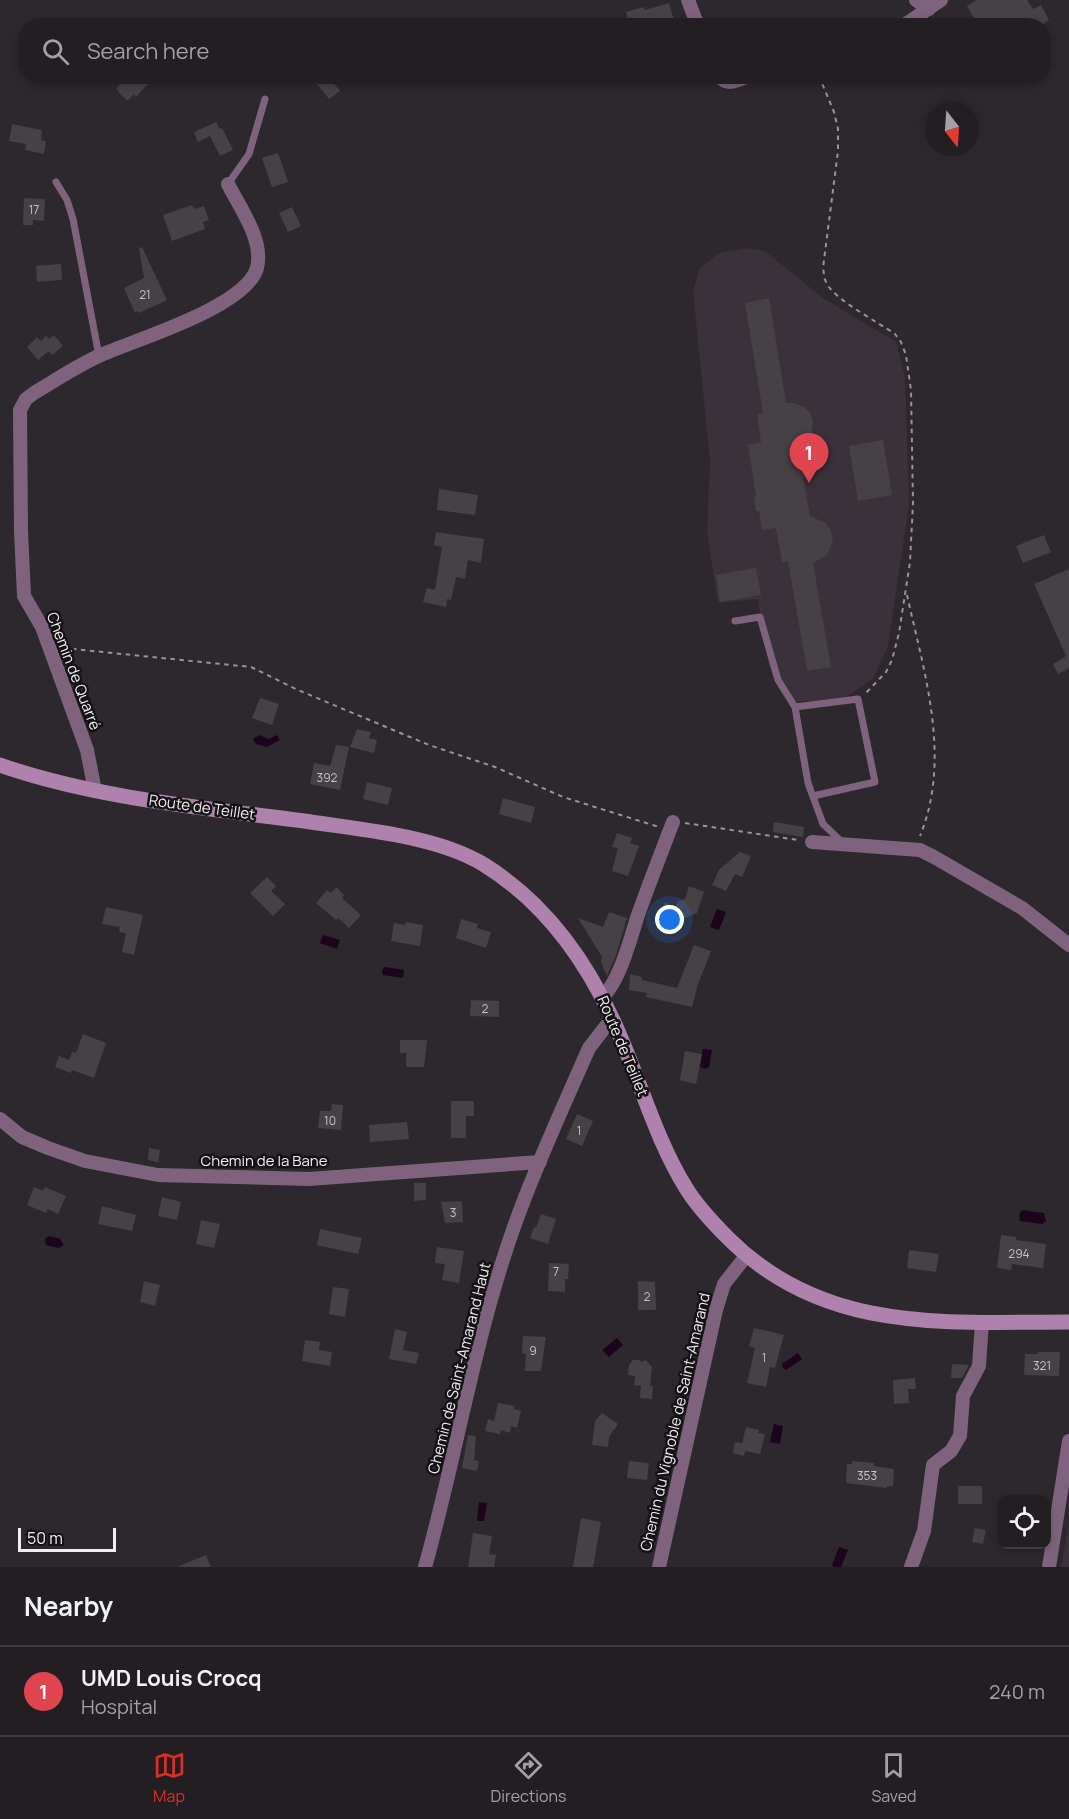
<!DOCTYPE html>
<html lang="en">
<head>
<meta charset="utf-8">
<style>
  :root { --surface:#221e22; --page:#2a272a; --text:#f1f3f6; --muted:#a2a2a5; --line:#3f3c40; --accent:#d93025 }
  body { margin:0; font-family:Manrope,sans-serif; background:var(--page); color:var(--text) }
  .controls { position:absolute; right:18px; bottom:18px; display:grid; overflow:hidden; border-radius:12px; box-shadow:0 3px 9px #0003 }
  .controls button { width:54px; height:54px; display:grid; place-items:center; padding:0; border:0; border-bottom:2px solid var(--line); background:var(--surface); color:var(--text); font:30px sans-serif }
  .compass { position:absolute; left:925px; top:102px; width:54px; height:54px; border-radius:50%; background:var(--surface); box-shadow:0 3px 9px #0003; rotate:163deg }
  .scale { position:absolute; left:18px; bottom:15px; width:98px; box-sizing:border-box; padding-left:6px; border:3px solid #f1eef1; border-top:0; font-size:16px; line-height:21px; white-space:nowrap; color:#f1eef1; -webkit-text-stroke:4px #141214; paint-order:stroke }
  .you { position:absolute; left:670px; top:920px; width:21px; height:21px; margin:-15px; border:4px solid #fff; border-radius:50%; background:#1a73e8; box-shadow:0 0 0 9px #1a73e833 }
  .badge { display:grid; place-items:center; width:39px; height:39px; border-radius:50%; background:var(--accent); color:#fff; font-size:20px; font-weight:700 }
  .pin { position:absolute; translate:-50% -50px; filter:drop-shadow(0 2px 3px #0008) }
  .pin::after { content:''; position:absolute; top:32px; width:21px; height:18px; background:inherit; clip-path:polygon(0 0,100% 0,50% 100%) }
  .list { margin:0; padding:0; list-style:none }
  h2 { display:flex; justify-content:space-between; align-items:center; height:78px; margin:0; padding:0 24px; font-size:26px }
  h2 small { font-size:20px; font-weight:400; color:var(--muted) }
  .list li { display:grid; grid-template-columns:39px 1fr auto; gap:18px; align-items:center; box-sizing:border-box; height:90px; padding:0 24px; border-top:2px solid var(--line) }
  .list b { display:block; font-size:22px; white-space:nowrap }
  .list p { margin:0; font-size:20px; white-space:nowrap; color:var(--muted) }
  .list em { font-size:20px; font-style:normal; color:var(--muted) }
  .icon { flex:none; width:33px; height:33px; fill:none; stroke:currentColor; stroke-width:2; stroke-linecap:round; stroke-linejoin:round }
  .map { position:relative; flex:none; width:1069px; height:1567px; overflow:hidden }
  .search { position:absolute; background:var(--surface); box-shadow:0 3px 9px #0003; left:18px; right:18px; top:18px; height:66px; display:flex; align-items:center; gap:15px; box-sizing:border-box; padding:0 21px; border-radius:24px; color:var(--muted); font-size:22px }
  .sheet { height:168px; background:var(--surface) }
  nav { display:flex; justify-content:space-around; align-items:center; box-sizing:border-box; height:84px; border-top:2px solid var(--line); background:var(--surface); font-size:16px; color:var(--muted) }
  nav a { display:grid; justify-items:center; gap:3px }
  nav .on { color:var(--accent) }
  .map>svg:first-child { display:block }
  .built { fill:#3b313a }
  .water { fill:#1c041c }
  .building { fill:#464145 }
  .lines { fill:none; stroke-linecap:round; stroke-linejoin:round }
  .path { stroke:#989498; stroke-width:2; stroke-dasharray:4.5 4.5; stroke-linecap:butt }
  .lane { stroke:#7f637e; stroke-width:7 }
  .street { stroke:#7f637e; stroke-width:14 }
  .secondary { stroke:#ae82ad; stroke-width:15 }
  .labels { text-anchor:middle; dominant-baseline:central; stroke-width:5; stroke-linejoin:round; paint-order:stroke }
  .number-label { font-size:12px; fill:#c6c3c6 }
  .street-label { font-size:15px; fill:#f1eef1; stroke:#141214 }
</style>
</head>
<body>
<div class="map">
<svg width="1069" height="1567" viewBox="0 0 1069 1567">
  <rect width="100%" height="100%" fill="#2d282d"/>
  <path class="built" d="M746,248L765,251L823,298L896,342L905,377L909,505L888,646L873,679L847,696L826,700L794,702L780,690L769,665L758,599L718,603L707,532L710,461L693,291L700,268L719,253Z
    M1069,1523V1567H1061Z"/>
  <path class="water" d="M259,735L269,739L277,735L280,740L267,747L256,744L253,739Z
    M717,909L726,912L719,930L710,927Z
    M323,935L340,940L337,949L320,943Z
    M385,967L404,970L403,978L383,975L382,970Z
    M703,1049L712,1050L709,1067L706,1069L702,1068L700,1066Z
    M1022,1210L1044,1213L1046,1221L1042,1224L1020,1221L1019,1215Z
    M49,1236L60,1239L64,1245L59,1248L46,1245L45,1239Z
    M617,1338L623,1345L609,1357L602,1350Z
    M798,1353L802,1359L786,1370L783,1368L782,1364Z
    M774,1424L783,1426L780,1444L770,1442Z
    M479,1502L487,1503L484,1521H477Z
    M839,1547L848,1550L841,1567H834L832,1565Z"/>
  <path class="building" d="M976,0H1027L1033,9L1041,5L1049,20L1040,26H978L967,6Z
    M669,3L674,20L654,26H629L626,12L644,7L645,10Z
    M126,76H156L136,97L134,94L127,101L116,89Z
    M328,76L340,91L329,99L317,84Z
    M216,122L220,129L222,128L233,150L220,156L210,136L198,142L194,132Z
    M12,124L42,130L41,140L46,141L44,154L25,150L26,144L9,141Z
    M278,153L288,182L272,187L262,158Z
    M24,198L45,199L44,221L33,220V225H23Z
    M192,205L194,209L204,206L209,220L203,222L205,229L172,241L163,215Z
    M292,207L301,226L288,232L279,213Z
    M142,247L167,300L139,313L138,311L135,313L124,288L144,278L139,248Z
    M61,264L62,280L37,282L36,266Z
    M769,298L786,403H795L804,407L810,412L813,421L811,438L798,448L801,466L806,465L808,476L803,477L810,516L826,523L831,531L833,541L827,555L813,563L831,667L807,671L788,561L782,562L776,528L762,530L759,511H756L754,496H756L748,445L761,442L757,414L763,413L745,303Z
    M54,335L63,346L52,355L49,351L38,360L27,347L37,337L41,341L46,336L49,339Z
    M883,440L892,495L858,501L849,446Z
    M439,489L478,495L475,515L437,510Z
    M436,532L484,539L481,563L468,560L465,579L456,577L451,600L447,599L446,607L423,602L427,588L435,590L442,547L434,545Z
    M1044,535L1051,552L1023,563L1016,546Z
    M756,568L761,595L720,602L716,575Z
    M1069,569V668L1058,674L1053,664L1066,656L1034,584Z
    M260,698L279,704L272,725L252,718Z
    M357,729L371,732L369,738L377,740L374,753L350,747Z
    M336,745L349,747L340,790L310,784L314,763L330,766Z
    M367,782L392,788L388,805L363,799Z
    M503,798L535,807L531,823L499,814Z
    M774,822L804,827L803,837L773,832Z
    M617,833L632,838L630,843L639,846L628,876L612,871L618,848L612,847Z
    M740,852L751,856L742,877L735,874L726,891L712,885L719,870Z
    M267,877L276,886L271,891L285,904L273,916L250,893Z
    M689,886L704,892L697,913L677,921L660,914L665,902L676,907L678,901L685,899Z
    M336,887L344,895L342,898L361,915L349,928L338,918L336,920L316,903L327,890L331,893Z
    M106,907L143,915L134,955L122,952L126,933L119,932L120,927L102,924Z
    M609,912L627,918L616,955L607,976L601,962L602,957L578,918L603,927Z
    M461,919L478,924L477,928L491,932L486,948L456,938Z
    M406,922L423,925L420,946L391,941L394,923L405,925Z
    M694,945L711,951L698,984L692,1007L646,997L647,993L629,990L630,974L642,977V980L677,988Z
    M471,1000L499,1001V1017L470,1016Z
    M83,1034L106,1043L94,1078L72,1070L71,1073L55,1067L59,1056L69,1060L72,1052L76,1053Z
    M400,1040H427L424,1067H406V1053H400Z
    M685,1051L702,1054L696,1084L680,1080Z
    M451,1101H474V1116H466V1138H451Z
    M332,1104L343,1105L341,1130L318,1128L320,1111H331Z
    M577,1114L593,1121L582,1146L566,1139Z
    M407,1122L409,1139L370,1142L369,1125Z
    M149,1148L160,1150L158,1162L148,1160Z
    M414,1183H426V1200L414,1201Z
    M34,1187L43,1191L45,1187L66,1196L58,1214L48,1209L46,1213L27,1205Z
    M162,1197L181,1202L177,1220L158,1216Z
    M462,1201L463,1222L445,1223L441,1202Z
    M102,1206L136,1215L132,1231L98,1224Z
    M541,1214L556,1219L548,1244L530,1238L534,1227L536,1228Z
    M201,1220L220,1224L214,1248L196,1244Z
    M320,1229L362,1238L358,1254L317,1245Z
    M1001,1235L1016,1237V1240L1046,1244L1043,1268L1012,1264L1011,1270L997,1268Z
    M437,1247L464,1251L459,1283L442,1280L445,1264L435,1263Z
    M909,1250L939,1254L936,1272L907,1268Z
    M549,1263L569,1264L568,1279H565V1292L548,1291Z
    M144,1281L160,1285L155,1306L140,1302Z
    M638,1281L655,1282L656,1310H638Z
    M333,1287L349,1289L345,1317L329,1314Z
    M754,1328L784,1335L775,1368L770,1367L766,1387L747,1383L755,1348L749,1346Z
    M395,1329L407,1332L403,1350L419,1353L416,1364L389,1359Z
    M523,1336L546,1337L541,1371H525L526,1354L522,1353Z
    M305,1340L320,1342L319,1350L332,1352L330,1366L302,1361Z
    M1038,1352H1060L1059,1376L1024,1375L1025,1354H1038Z
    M633,1360H640L641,1362L646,1360L652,1367L650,1386H653L652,1399L640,1398L641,1386H643L634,1385L635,1376L628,1375L629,1365Z
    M952,1364L969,1365L962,1378H951Z
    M915,1378L916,1389H908L909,1403L894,1404L893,1380Z
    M498,1403L515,1406L514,1409L521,1411L517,1428L511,1426L510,1433L501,1430L500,1434L485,1431L488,1419L494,1421Z
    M602,1413L618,1424L609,1437L608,1447L592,1445L595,1421Z
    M746,1427L759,1430L758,1433L765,1434L760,1454L745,1451L744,1456L733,1453L735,1442L742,1443Z
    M468,1435L476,1436L474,1460L479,1461L477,1471L462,1468Z
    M629,1461L649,1463L647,1480L627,1478Z
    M852,1461L875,1463L874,1466L894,1469L893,1486H887V1488L846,1483L847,1464H852Z
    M958,1486H982V1504H958Z
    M581,1518L601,1522L593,1567H573Z
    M975,1528L986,1530L983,1544L972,1542Z
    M473,1533L492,1536L489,1554L496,1555L494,1567H468Z
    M206,1555L211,1567H177Z"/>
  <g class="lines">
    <path class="path" d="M819,76L834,112L838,129V151L823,268C824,273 824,278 826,282C833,299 878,322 895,334L901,342L906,355L911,390L913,503L910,562L899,633L892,660L886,672L866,693
      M907,595C924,672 952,758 920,836
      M63,648L251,667L298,690L429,745L495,767L563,797L659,827
      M685,823L798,840"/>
    <path class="lane" d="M56,182L67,200L73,219L99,356
      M228,184L249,154L265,99
      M735,621L760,617L778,680L795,707L808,783L823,824L843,843
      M795,707L858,699L875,782L813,796"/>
    <path class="street" d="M688,0L698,26
      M916,0L929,9
      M903,26L941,0
      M719,76C727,87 738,80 748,76
      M95,791L87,750L42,627L24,596L21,531L20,410L26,399L34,393C56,380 78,365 101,355C137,339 246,307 257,268C264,240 240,208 228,184
      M812,842L920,850L934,857L1022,908L1069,945
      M603,997C621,978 630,939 638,915C649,884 661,853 673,822
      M0,1119L22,1137L48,1148L85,1161L158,1175L309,1179L540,1162
      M425,1567C457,1453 475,1335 515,1224C536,1165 564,1105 589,1048L606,1026L614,1021
      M659,1567L716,1310L724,1284L746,1256
      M911,1567L924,1531L933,1465L951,1451L960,1436L963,1396L979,1366L982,1322
      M1049,1567L1069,1441"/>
    <path class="secondary" d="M0,765C97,799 209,808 311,822C364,830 436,836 483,864C548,904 591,967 620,1036C642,1087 657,1141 686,1188C697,1206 713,1223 728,1238C824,1334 945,1322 1069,1322"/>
  </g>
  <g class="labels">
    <g class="number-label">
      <text x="34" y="209">17</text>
      <text x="145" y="294">21</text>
      <text x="327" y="777">392</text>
      <text x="485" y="1008">2</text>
      <text x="330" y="1120">10</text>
      <text x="579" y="1130">1</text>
      <text x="453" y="1212">3</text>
      <text x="1019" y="1253">294</text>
      <text x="556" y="1271">7</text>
      <text x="647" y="1296">2</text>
      <text x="533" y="1350">9</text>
      <text x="764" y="1357">1</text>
      <text x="1042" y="1365">321</text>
      <text x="867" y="1475">353</text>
    </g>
    <g class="street-label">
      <text transform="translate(74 671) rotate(69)">Chemin de Quarré</text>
      <text transform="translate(202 807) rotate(8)">Route de Teillet</text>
      <text transform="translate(623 1046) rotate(67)">Route de Teillet</text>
      <text x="264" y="1160">Chemin de la Bane</text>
      <text transform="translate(459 1368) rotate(-76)">Chemin de Saint-Amarand Haut</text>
      <text transform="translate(675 1422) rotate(-77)">Chemin du Vignoble de Saint-Amarand</text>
    </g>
  </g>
</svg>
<div class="controls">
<button><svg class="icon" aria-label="locate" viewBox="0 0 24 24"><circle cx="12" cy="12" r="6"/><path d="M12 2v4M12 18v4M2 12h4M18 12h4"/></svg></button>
</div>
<svg class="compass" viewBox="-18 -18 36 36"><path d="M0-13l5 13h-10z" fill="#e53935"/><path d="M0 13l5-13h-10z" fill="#a2a2a5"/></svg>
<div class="scale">50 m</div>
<div class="you"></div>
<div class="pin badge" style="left:809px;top:483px;background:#e0444e">1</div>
<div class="search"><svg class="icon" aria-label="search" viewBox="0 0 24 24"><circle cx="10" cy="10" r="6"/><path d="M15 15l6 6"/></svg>Search here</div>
</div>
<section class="sheet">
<h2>Nearby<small></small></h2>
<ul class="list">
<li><span class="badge" style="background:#e0444e">1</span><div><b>UMD Louis Crocq</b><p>Hospital</p></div><em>240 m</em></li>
</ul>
</section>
<nav>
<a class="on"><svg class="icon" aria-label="map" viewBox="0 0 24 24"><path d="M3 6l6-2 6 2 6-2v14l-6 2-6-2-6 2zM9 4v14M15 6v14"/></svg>Map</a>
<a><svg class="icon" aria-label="directions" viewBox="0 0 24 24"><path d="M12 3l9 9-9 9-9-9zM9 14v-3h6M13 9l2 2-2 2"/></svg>Directions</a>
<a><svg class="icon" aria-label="saved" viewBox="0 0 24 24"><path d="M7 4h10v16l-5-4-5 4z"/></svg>Saved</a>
</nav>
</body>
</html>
